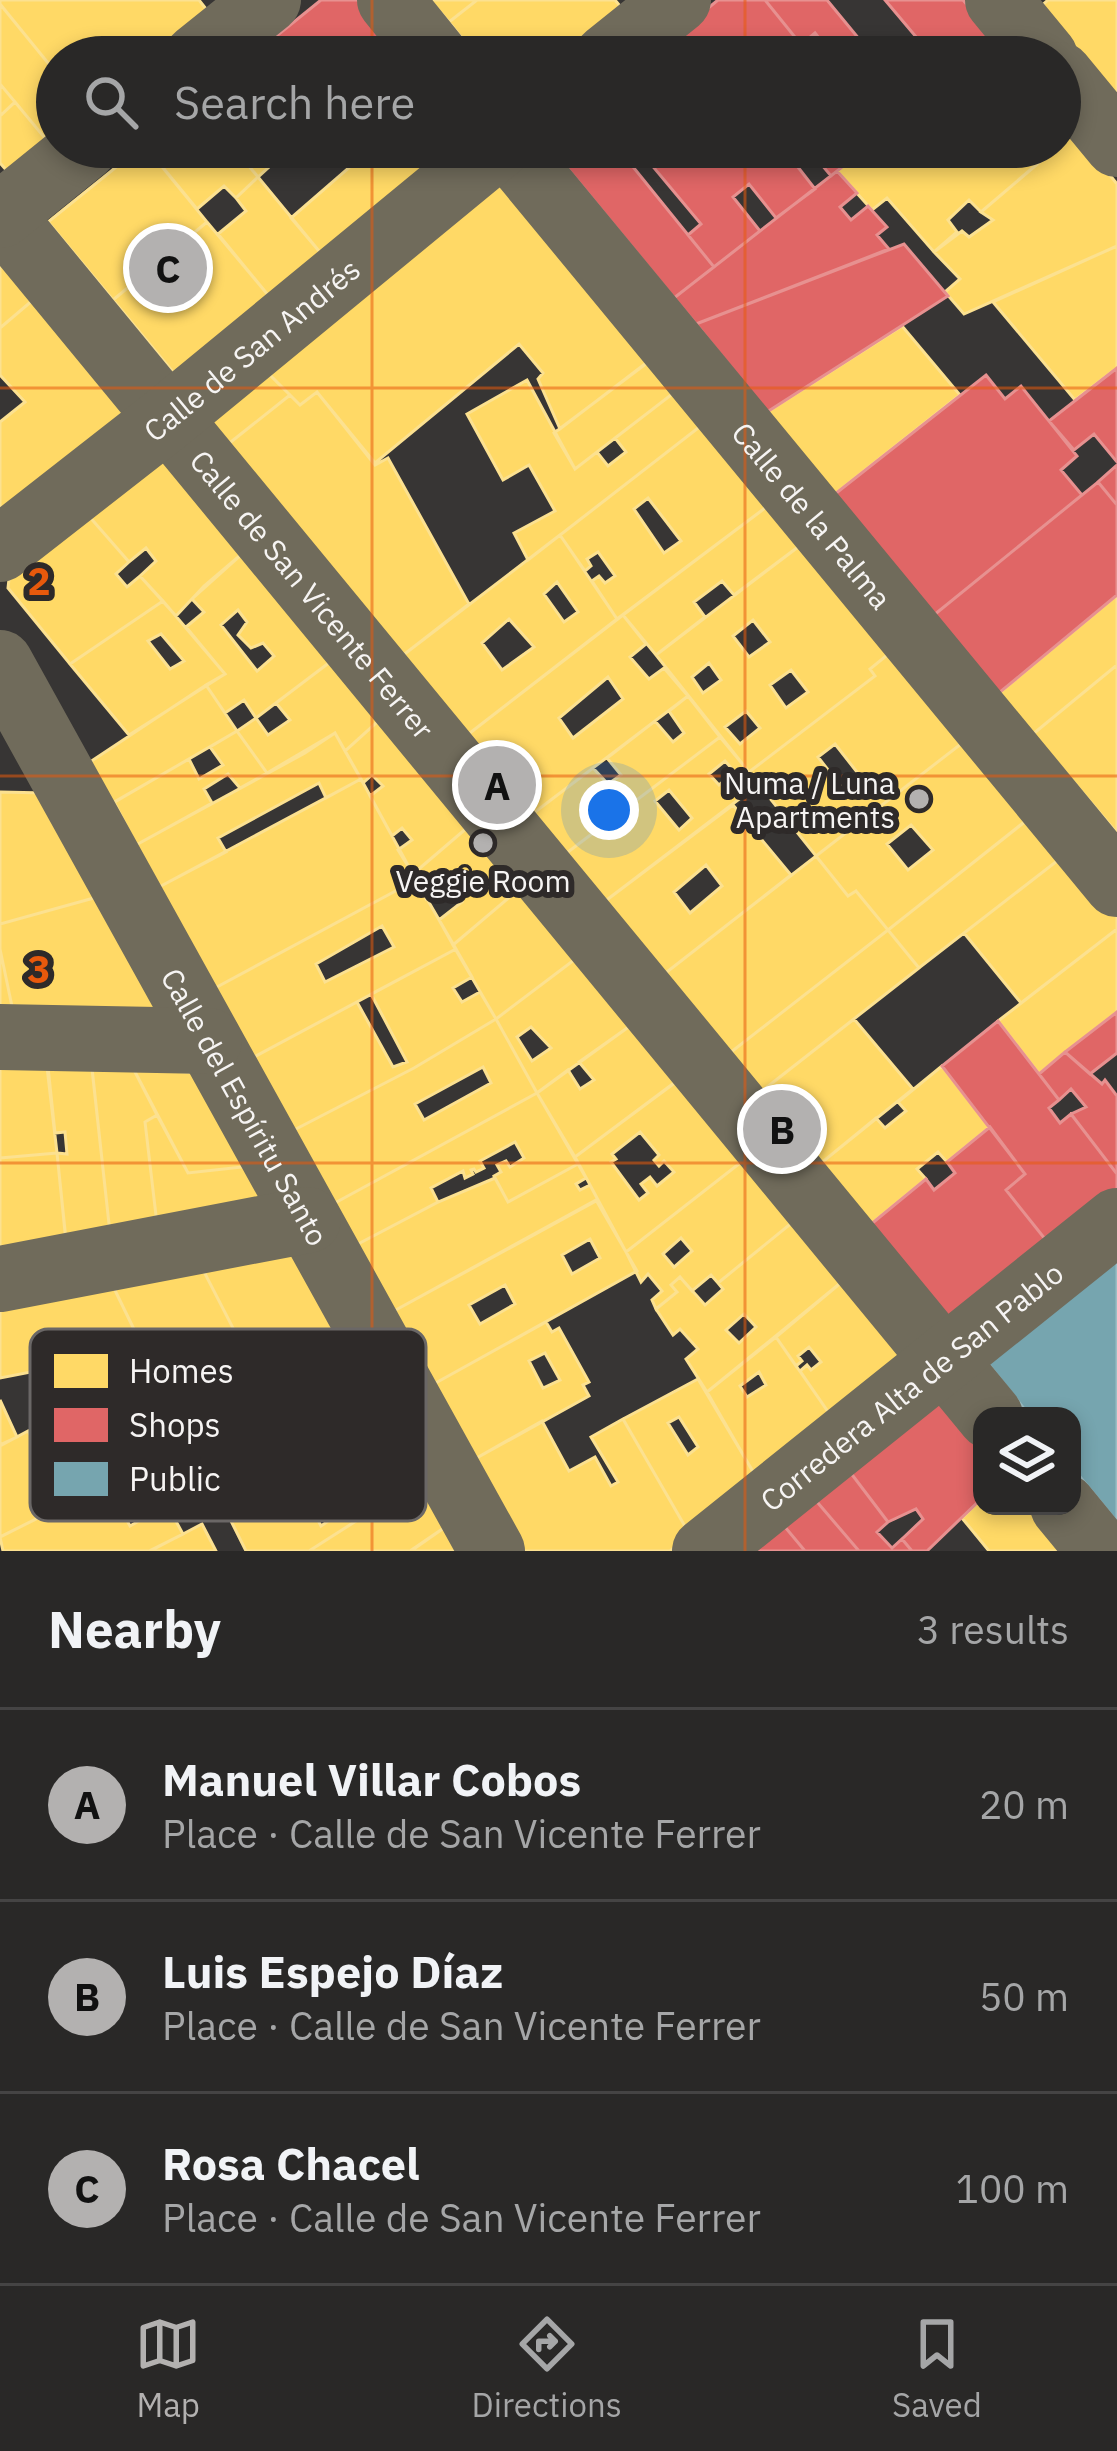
<!DOCTYPE html>
<html lang="en">
<head>
<meta charset="utf-8">
<style>
  :root { --surface:#292827; --page:#353433; --text:#f1f3f6; --muted:#a5a6a7; --line:#454444; --accent:#b3b1b0 }
  body { margin:0; font-family:"IBM Plex Sans",sans-serif; background:var(--page); color:var(--text) }
  .controls { position:absolute; right:36px; bottom:36px; display:grid; overflow:hidden; border-radius:24px; box-shadow:0 6px 18px #0003 }
  .controls button { width:108px; height:108px; display:grid; place-items:center; padding:0; border:0; border-bottom:3px solid var(--line); background:var(--surface); color:var(--text); font:60px sans-serif }
  .you { position:absolute; left:609px; top:810px; width:42px; height:42px; margin:-30px; border:9px solid #fff; border-radius:50%; background:#1a73e8; box-shadow:0 0 0 18px #1a73e833 }
  .badge { display:grid; place-items:center; width:78px; height:78px; border-radius:50%; background:var(--accent); color:#111; font-size:39px; font-weight:700 }
  .pin { position:absolute; translate:-50% -50%; border:6px solid #fff; box-shadow:0 3px 12px #0006 }
  .list { margin:0; padding:0; list-style:none }
  h2 { display:flex; justify-content:space-between; align-items:center; height:156px; margin:0; padding:0 48px; font-size:51px }
  h2 small { font-size:39px; font-weight:400; color:var(--muted) }
  .list li { display:grid; grid-template-columns:78px 1fr auto; gap:36px; align-items:center; box-sizing:border-box; height:192px; padding:0 48px; border-top:3px solid var(--line) }
  .list b { display:block; font-size:45px; white-space:nowrap }
  .list p { margin:0; font-size:39px; white-space:nowrap; color:var(--muted) }
  .list em { font-size:39px; font-style:normal; color:var(--muted) }
  .icon { flex:none; width:66px; height:66px; fill:none; stroke:currentColor; stroke-width:2; stroke-linecap:round; stroke-linejoin:round }
  .map { position:relative; flex:none; width:1117px; height:1551px; overflow:hidden }
  .search { position:absolute; background:var(--surface); box-shadow:0 6px 18px #0003; left:36px; right:36px; top:36px; height:132px; display:flex; align-items:center; gap:30px; box-sizing:border-box; padding:0 42px; border-radius:66px; color:var(--muted); font-size:45px }
  .sheet { height:732px; background:var(--surface) }
  nav { display:flex; justify-content:space-around; align-items:center; box-sizing:border-box; height:168px; border-top:3px solid var(--line); background:var(--surface); font-size:33px; color:var(--muted) }
  nav a { display:grid; justify-items:center; gap:6px }
  nav .on { color:var(--accent) }
  .map>svg:first-child { display:block }
  .homes { fill:#ffd966; stroke:#fce190; stroke-width:3; fill-rule:evenodd }
  .shops { fill:#e06666; stroke:#e79190; stroke-width:3 }
  .public { fill:#76a5af; stroke:#9cbdc3; stroke-width:3 }
  .lines { fill:none; stroke-linecap:round; stroke-linejoin:round }
  .minor { stroke:#706b5b; stroke-width:66 }
  .grid { fill:none; stroke:#e8590c; stroke-width:3; stroke-opacity:0.55 }
  .poi-dot { fill:#b3b1b0; stroke:#2e2a29; stroke-width:4.5 }
  .labels { text-anchor:middle; dominant-baseline:central; stroke-width:12; stroke-linejoin:round; paint-order:stroke }
  .street-label { font-size:30px; fill:#f6f4f3; stroke:#2e2a29 }
  .poi-label { font-size:30px; fill:#f6f4f3; stroke:#2e2a29; text-anchor:end }
  .key { fill:#2e2a29; stroke:#6a6766; stroke-width:3 }
  .key-label { font-size:33px; fill:#f6f4f3 }
  .grid-label { font-size:39px; text-anchor:middle; font-weight:bold; fill:#e8590c; stroke:#2e2a29; stroke-width:12; stroke-linejoin:round; paint-order:stroke }
</style>
</head>
<body>
<div class="map">
<svg width="1117" height="1551" viewBox="0 0 1117 1551">
  <rect width="100%" height="100%" fill="#373534"/>
  <path class="homes" d="M0,0H199L214,19L168,57H57V74L0,4Z
    M430,0H477L449,22Z
    M477,0H615L625,12L571,57H477L449,22Z
    M1048,0H1117V103L1038,9Z
    M0,4L57,74V147L54,149L0,84Z
    M274,38L288,57H251Z
    M0,84L15,102L0,116Z
    M15,102L54,149L15,180L0,163V116Z
    M1075,132L1117,184V246L964,314L945,292L960,279L934,252L962,231L969,237L993,220L981,212Z
    M141,147H146L207,222L113,300L48,222Z
    M146,147H233L258,177L236,198L224,186L197,209Z
    M233,147H291L258,177Z
    M358,147H459L324,257L291,218L351,166L346,157Z
    M867,147H871L884,162L898,150L895,147H1057L981,212L969,200L948,220L957,232L934,252L887,198L872,210L837,171Z
    M502,173L654,357L560,429L538,379L543,373L519,344L375,463L317,392L300,405L265,370Z
    M258,177L324,257L273,301L218,234L246,211L236,198Z
    M207,222L273,301L178,378L113,300Z
    M0,245L40,294L0,328Z
    M1117,246V368L1075,400L993,302Z
    M40,294L138,411L0,523V422L25,402L0,375V328Z
    M902,326L960,395L835,494L767,412Z
    M659,354L684,385L575,469L554,433Z
    M265,370L290,395L227,445L206,418Z
    M527,380L575,469L597,452L608,466L626,452L615,438L684,385L711,418L528,560L514,533L555,511L529,465L503,480L467,414Z
    M317,392L375,465L388,458L469,604L402,656L227,445L290,395L300,405Z
    M711,418L777,499L617,619L592,581L599,576L605,583L615,576L598,552L587,559L591,566L585,571L560,535ZM648,498L681,541L664,553L634,509Z
    M170,452L250,547L204,586L176,616L140,576L156,561L146,548L129,562L88,515Z
    M777,499L810,538L734,595L722,581L694,602L705,617L656,655L623,615Z
    M88,515L129,562L116,574L127,587L140,576L163,601L70,664L8,588L9,579Z
    M560,535L617,619L466,736L402,656ZM557,582L578,612L564,622L544,594ZM509,619L534,647L502,670L482,643Z
    M810,538L897,647L870,669L875,676L749,772L656,655ZM753,620L770,642L749,657L733,636ZM709,663L721,680L703,693L692,677ZM791,670L808,692L786,708L770,685ZM746,711L760,728L740,744L725,727Z
    M250,547L338,656L256,718L244,700L225,713L206,685L225,674L186,627L204,612L192,599ZM238,610L247,622L238,635L251,648L263,643L274,656L257,671L221,625Z
    M1117,595V665L1033,734L999,693Z
    M163,601L225,674L129,735L70,664ZM161,634L184,661L170,669L148,641Z
    M623,615L646,644L630,657L649,679L664,668L688,696L531,815L466,736ZM608,677L623,699L573,738L559,718Z
    M897,647L970,737L816,856L749,772L875,676L870,669ZM835,744L864,781L847,794L818,757Z
    M338,656L386,714L345,751L335,733L267,773L237,731L256,718L268,735L290,720L276,703Z
    M1117,665V833L1033,734Z
    M206,685L237,731L108,806L87,764Z
    M688,696L720,737L564,855L531,815L593,768L608,784L621,775L607,758L655,721L673,742L684,733L669,711Z
    M386,714L475,821L413,874L398,850L412,840L402,828L392,836L370,796L383,786L372,775L363,783L345,751Z
    M237,731L267,773L240,788L228,774L204,789L212,803L136,845L114,802L189,759L199,779L223,765L210,747Z
    M335,733L361,779L326,798L319,783L218,838L226,852L159,887L136,845L305,753Z
    M720,737L759,784L604,902L564,855ZM725,761L735,772L719,785L709,774ZM669,790L692,818L679,830L655,801Z
    M970,737L1036,813L888,930L856,891L848,896L816,856ZM911,825L933,850L908,870L887,844Z
    M361,779L416,880L215,988L159,887Z
    M0,792L45,793L101,896L0,924Z
    M733,805L791,875L663,975L604,902ZM706,865L722,886L690,913L674,892Z
    M1033,815L1066,854L919,968L888,930Z
    M475,821L525,884L453,945L439,920L462,902L446,883L426,899L413,874Z
    M1066,854L1117,916V929L1021,1003L964,933Z
    M816,856L848,896L856,891L888,930L726,1056L663,975Z
    M416,880L456,949L252,1058L215,988ZM382,926L394,947L325,982L316,964Z
    M525,884L582,954L496,1019L453,945Z
    M101,896L168,1017L14,1016L0,949V924Z
    M1117,929V1012L1039,1074L998,1021Z
    M888,930L919,968L758,1094L726,1056Z
    M0,949L14,1016H0Z
    M456,949L472,977L453,988L462,1002L480,992L496,1019L414,1068L292,1131L252,1058L357,1002L393,1067L407,1062L371,994Z
    M582,954L637,1021L537,1093L496,1019ZM531,1027L551,1048L532,1061L517,1037Z
    M496,1019L537,1093L333,1204L292,1131L414,1068ZM483,1067L491,1083L424,1120L415,1104Z
    M854,1019L913,1089L820,1164L761,1092Z
    M637,1021L686,1074L575,1157L537,1093L568,1070L580,1089L594,1080L579,1062Z
    M0,1066L47,1067L57,1153L0,1158Z
    M942,1066L990,1127L947,1162L938,1152L917,1169L926,1179L870,1225L820,1164L876,1118L885,1128L906,1111L898,1102Z
    M48,1067L92,1068L110,1233L66,1240L57,1153L67,1154L65,1132L55,1133Z
    M133,1068L157,1115L145,1122L157,1224L110,1233L92,1069Z
    M133,1068L198,1073L251,1166L188,1173Z
    M684,1076L749,1156L626,1252L575,1157ZM640,1132L659,1155L654,1160L659,1166L664,1161L674,1172L657,1186L650,1177L641,1184L648,1193L639,1200L611,1162L616,1159L612,1154Z
    M537,1093L578,1164L508,1202L494,1176L501,1172L497,1165L506,1161L510,1167L524,1158L515,1142L480,1161L484,1168L476,1172L474,1169L471,1170L473,1174L465,1178L463,1171L431,1188L438,1202L356,1245L333,1204Z
    M157,1115L188,1173L251,1166L272,1205L157,1224L145,1122Z
    M57,1153L66,1242L0,1255V1158Z
    M749,1156L799,1217L718,1283L711,1275L692,1291L680,1277L671,1285L677,1292L656,1309L652,1300L662,1291L648,1274L641,1282L626,1252ZM681,1238L692,1251L674,1267L663,1254Z
    M578,1164L586,1178L576,1184L580,1190L590,1185L598,1200L392,1312L356,1245L438,1202L495,1178L508,1202Z
    M596,1200L637,1271L432,1385L392,1312ZM590,1239L600,1258L572,1274L562,1255ZM505,1285L515,1304L480,1324L469,1305Z
    M799,1217L849,1276L707,1392L686,1359L698,1349L680,1329L673,1335L656,1309L677,1292L671,1285L680,1277L705,1305L723,1289L718,1283ZM744,1314L756,1327L739,1343L726,1330Z
    M294,1243L372,1383L286,1431L199,1262Z
    M199,1262L286,1431L207,1473L167,1395L201,1381L226,1430L243,1422L219,1380L238,1374L219,1338L147,1356L110,1280Z
    M849,1276L910,1355L831,1416L800,1371L807,1365L811,1370L821,1362L809,1347L798,1356L802,1361L796,1366L776,1337Z
    M110,1280L144,1350L0,1378V1302Z
    M546,1322L552,1332L559,1328L589,1382L583,1385L589,1396L473,1460L432,1385ZM545,1353L560,1380L543,1388L529,1361Z
    M776,1337L831,1416L756,1477L707,1392ZM759,1372L766,1385L747,1397L740,1386Z
    M698,1379L758,1480L690,1535L623,1419ZM679,1417L698,1447L688,1455L668,1423Z
    M372,1383L425,1477L309,1551H246L207,1473ZM297,1447L312,1475L296,1482L284,1454ZM321,1490L334,1517L321,1526L307,1499Z
    M107,1389L145,1465L84,1492L78,1482L53,1494L60,1507L0,1537V1446L28,1431L36,1445L53,1436L44,1422Z
    M0,1400L17,1437L0,1445Z
    M623,1419L690,1535L670,1551H523L473,1460L542,1421L569,1471L595,1457L611,1486L618,1482L591,1437Z
    M145,1465L183,1534L149,1551H3L0,1537L60,1507L68,1518L84,1511L75,1498ZM137,1505L144,1518L130,1526L122,1511Z
    M425,1477L451,1523L410,1551H309Z
    M982,1498V1506H1036L1073,1551H989L962,1518Z
    M451,1523L466,1551H411Z
    M202,1524L216,1551H150L183,1534Z"/>
  <path class="shops" d="M321,0H369L398,57H288L274,38Z
    M718,0H765L807,52L801,57H648Z
    M765,0H827L874,57H834L815,33L809,38L823,57H811Z
    M885,0H963L996,39L974,57H933Z
    M550,147H617L714,267L674,298Z
    M617,147H795L787,153L815,189L776,218L749,184L733,197L760,231L714,267L688,235L701,224L640,151L628,161Z
    M807,147H867L831,176Z
    M837,171L857,193L840,207L851,220L868,206L887,227L877,235L889,249L696,324L674,298Z
    M904,244L948,296L767,412L696,324Z
    M1117,368V462L1094,434L1074,450L1049,421Z
    M986,375L1005,399L1021,386L1077,456L1061,470L1082,495L934,615L835,494Z
    M1117,465V505L1098,482Z
    M1098,482L1117,505V595L999,693L934,615Z
    M1117,1012V1053L1090,1074L1065,1052Z
    M998,1021L1059,1100L1049,1108L1060,1123L1071,1114L1117,1174V1190L1049,1244L1006,1190L1025,1174L942,1066Z
    M1065,1052L1102,1084L1105,1080L1117,1096V1174L1071,1114L1086,1107L1071,1089L1059,1100L1039,1074Z
    M990,1127L1025,1174L1006,1190L1049,1244L950,1322L870,1225L926,1179L934,1190L955,1173L947,1162Z
    M944,1393L982,1440V1498L927,1551H912L902,1539L923,1519L916,1509L888,1522L847,1468Z
    M847,1468L888,1522L877,1532L892,1548L902,1539L912,1551H859L812,1496Z
    M812,1496L859,1551H805L780,1521Z
    M780,1521L805,1551H741Z"/>
  <path class="public" d="M1117,1255V1522L1072,1467V1416H1030L985,1360Z"/>
  <g class="lines">
    <g class="minor">
      <path d="M390,0L436,57"/>
      <path d="M998,0L1045,57"/>
      <path d="M197,57L268,0"/>
      <path d="M607,57L678,0"/>
      <path d="M1060,75L1117,144"/>
      <path id="s1" d="M509,147L1117,884"/>
      <path id="s2" d="M0,214L990,1416"/>
      <path d="M1,215L85,147"/>
      <path id="s3" d="M0,549L169,417L497,147"/>
      <path id="s4" d="M0,663L492,1551"/>
      <path d="M0,1037L209,1041"/>
      <path d="M0,1279L308,1220"/>
      <path d="M1063,1506L1100,1551"/>
      <path id="s5" d="M705,1551L1117,1221"/>
    </g>
  </g>
  <path class="grid" d="M372,0V57M745,0V57M372,147V1551M745,147V1551M0,388H1117M0,776H1117M0,1163H1117"/>
  <g class="poi-dot">
    <circle cx="919" cy="799" r="12"/>
    <circle cx="483" cy="843" r="12"/>
  </g>
  <g class="labels">
    <g class="street-label">
      <text stroke="none"><textPath href="#s3" startOffset="321">Calle de San Andrés</textPath></text>
      <text stroke="none"><textPath href="#s1" startOffset="477">Calle de la Palma</textPath></text>
      <text stroke="none"><textPath href="#s2" startOffset="492">Calle de San Vicente Ferrer</textPath></text>
      <text stroke="none"><textPath href="#s4" startOffset="507">Calle del Espíritu Santo</textPath></text>
      <text stroke="none"><textPath href="#s5" startOffset="264">Corredera Alta de San Pablo</textPath></text>
    </g>
    <g class="poi-label">
      <text x="895" y="782">Numa / Luna<tspan x="895" dy="34">Apartments</tspan></text>
      <text x="483" y="880" text-anchor="middle">Veggie Room</text>
    </g>
  </g>
  <rect x="30" y="1329" width="396" height="192" rx="18" class="key"/>
  <rect x="54" y="1354" width="54" height="34" fill="#ffd966"/>
  <rect x="54" y="1408" width="54" height="34" fill="#e06666"/>
  <rect x="54" y="1462" width="54" height="34" fill="#76a5af"/>
  <g class="key-label">
    <text x="129" y="1383">Homes</text>
    <text x="129" y="1437">Shops</text>
    <text x="129" y="1491">Public</text>
  </g>
  <g class="grid-label">
    <text x="39" y="595">2</text>
    <text x="39" y="983">3</text>
  </g>
</svg>
<div class="controls">
<button><svg class="icon" aria-label="layers" viewBox="0 0 24 24"><path d="M12 4l9 5-9 5-9-5zM3 14l9 5 9-5"/></svg></button>
</div>
<div class="you"></div>
<div class="pin badge" style="left:497px;top:785px">A</div>
<div class="pin badge" style="left:782px;top:1129px">B</div>
<div class="pin badge" style="left:168px;top:268px">C</div>
<div class="search"><svg class="icon" aria-label="search" viewBox="0 0 24 24"><circle cx="10" cy="10" r="6"/><path d="M15 15l6 6"/></svg>Search here</div>
</div>
<section class="sheet">
<h2>Nearby<small>3 results</small></h2>
<ul class="list">
<li><span class="badge">A</span><div><b>Manuel Villar Cobos</b><p>Place · Calle de San Vicente Ferrer</p></div><em>20 m</em></li>
<li><span class="badge">B</span><div><b>Luis Espejo Díaz</b><p>Place · Calle de San Vicente Ferrer</p></div><em>50 m</em></li>
<li><span class="badge">C</span><div><b>Rosa Chacel</b><p>Place · Calle de San Vicente Ferrer</p></div><em>100 m</em></li>
</ul>
</section>
<nav>
<a class="on"><svg class="icon" aria-label="map" viewBox="0 0 24 24"><path d="M3 6l6-2 6 2 6-2v14l-6 2-6-2-6 2zM9 4v14M15 6v14"/></svg>Map</a>
<a><svg class="icon" aria-label="directions" viewBox="0 0 24 24"><path d="M12 3l9 9-9 9-9-9zM9 14v-3h6M13 9l2 2-2 2"/></svg>Directions</a>
<a><svg class="icon" aria-label="saved" viewBox="0 0 24 24"><path d="M7 4h10v16l-5-4-5 4z"/></svg>Saved</a>
</nav>
</body>
</html>
